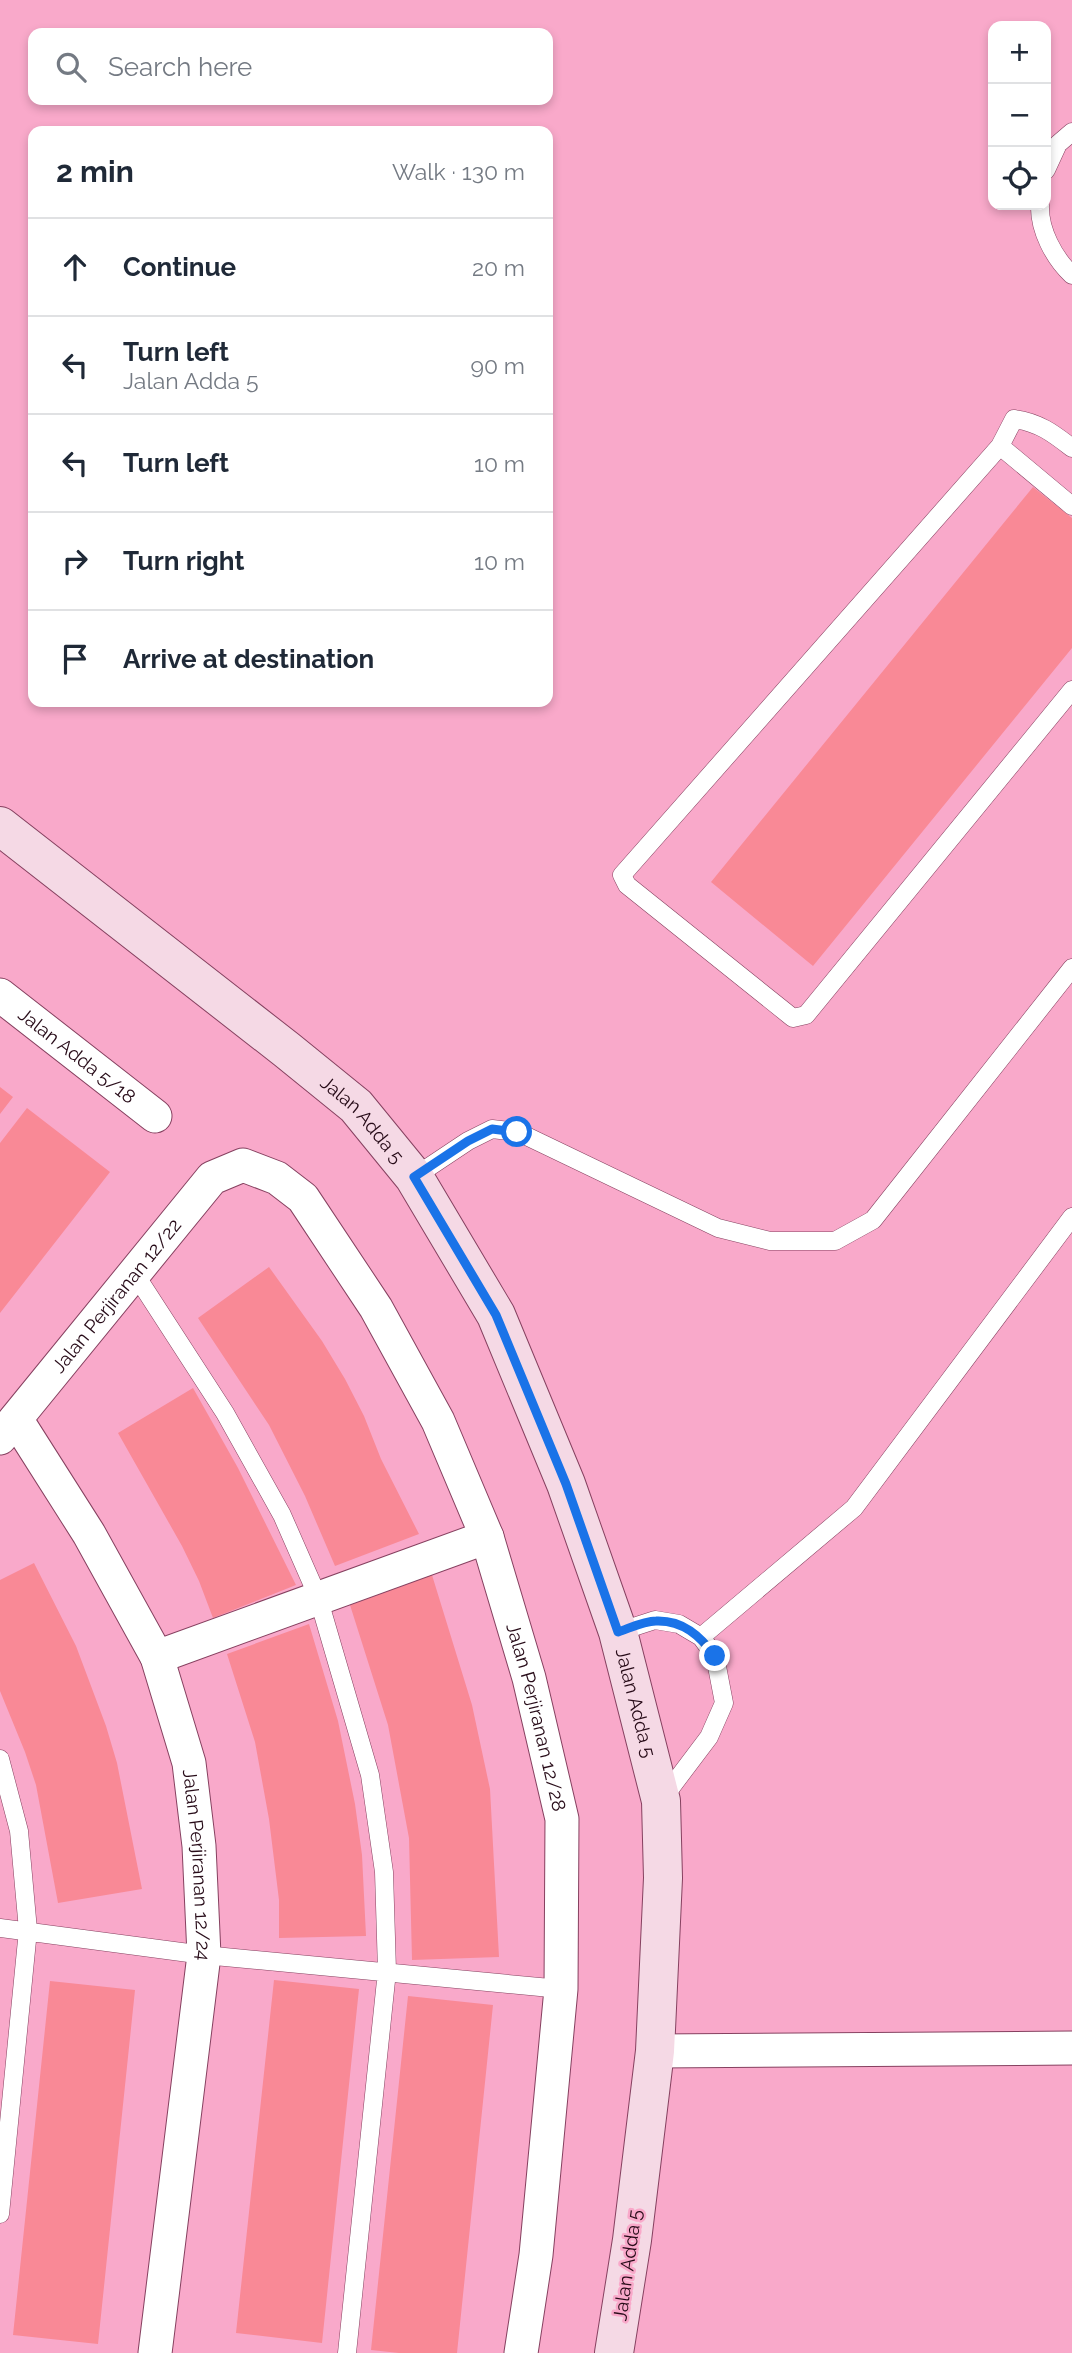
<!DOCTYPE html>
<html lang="en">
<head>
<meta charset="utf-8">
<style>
  :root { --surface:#fff; --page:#f6f6f7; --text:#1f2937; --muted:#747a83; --line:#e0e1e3 }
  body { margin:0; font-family:Raleway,sans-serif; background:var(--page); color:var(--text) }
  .controls { position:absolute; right:21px; top:21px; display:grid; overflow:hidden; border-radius:14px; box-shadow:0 4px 10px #0003 }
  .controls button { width:63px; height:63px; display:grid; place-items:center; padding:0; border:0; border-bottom:2px solid var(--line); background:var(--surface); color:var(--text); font:35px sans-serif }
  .stop { position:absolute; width:21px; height:21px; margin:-16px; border:5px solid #1a73e8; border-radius:50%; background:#fff }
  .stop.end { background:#1a73e8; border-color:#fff; box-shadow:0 2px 7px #0008 }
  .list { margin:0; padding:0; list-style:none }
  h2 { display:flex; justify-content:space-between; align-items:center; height:91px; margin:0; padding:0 28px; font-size:30px }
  h2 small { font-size:23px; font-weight:400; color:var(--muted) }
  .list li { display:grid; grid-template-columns:46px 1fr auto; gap:21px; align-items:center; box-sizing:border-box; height:98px; padding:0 28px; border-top:2px solid var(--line) }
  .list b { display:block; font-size:26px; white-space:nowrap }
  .list p { margin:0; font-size:23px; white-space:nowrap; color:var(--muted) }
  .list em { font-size:23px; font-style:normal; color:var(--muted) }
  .icon { flex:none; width:38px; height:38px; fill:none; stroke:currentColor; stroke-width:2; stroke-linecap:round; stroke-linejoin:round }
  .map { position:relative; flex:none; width:1072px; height:2353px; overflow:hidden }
  .search { position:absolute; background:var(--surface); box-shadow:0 4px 10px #0003; left:28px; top:28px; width:525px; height:77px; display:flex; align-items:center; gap:18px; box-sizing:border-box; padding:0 24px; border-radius:14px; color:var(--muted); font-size:26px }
  .panel { position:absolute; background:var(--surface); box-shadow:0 4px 10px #0003; left:28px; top:126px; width:525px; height:581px; border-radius:14px }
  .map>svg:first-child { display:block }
  .building { fill:#f98996 }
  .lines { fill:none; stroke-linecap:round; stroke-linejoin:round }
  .service-casing { stroke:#864160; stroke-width:19 }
  .minor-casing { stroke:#864160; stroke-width:35 }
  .secondary-casing { stroke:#864160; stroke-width:40 }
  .service { stroke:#fff; stroke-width:18 }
  .minor { stroke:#fff; stroke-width:33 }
  .secondary { stroke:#f5d9e5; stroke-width:38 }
  .route { stroke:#1a73e8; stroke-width:9 }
  .labels { text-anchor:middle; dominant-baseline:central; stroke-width:5; stroke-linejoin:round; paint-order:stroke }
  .street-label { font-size:19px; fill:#270b18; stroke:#f9a9ca }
</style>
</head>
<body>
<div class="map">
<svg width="1072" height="2353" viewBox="0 0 1072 2353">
  <rect width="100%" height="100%" fill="#f9a9ca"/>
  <path class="building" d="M1033,487L1072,518V648L813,966L711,882Z
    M0,1087L13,1097L0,1114Z
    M27,1108L110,1172L0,1313V1143Z
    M269,1267L322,1341L345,1379L364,1416L381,1459L419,1534L335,1566L305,1496L269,1425L198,1318Z
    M193,1388L238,1468L296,1585L213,1618L199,1581L182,1546L118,1433Z
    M34,1563L76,1646L106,1726L117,1763L142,1889L58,1903L36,1785L25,1752L0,1691V1580Z
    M432,1575L472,1705L490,1789L499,1957L412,1960L409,1838L388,1725L350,1605Z
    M309,1624L338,1721L355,1804L362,1855L366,1936L279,1938V1900L269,1819L255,1742L227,1654Z
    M274,1980L359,1989L322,2343L236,2333Z
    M50,1981L135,1990L98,2344L13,2335Z
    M408,1996L493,2005L457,2353H399L371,2350Z"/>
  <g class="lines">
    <defs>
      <path id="service" d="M1046,170L1058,144L1072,132
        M1040,205C1039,230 1054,258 1072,275
        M1000,446L1072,506
        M1072,448C1053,433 1038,422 1014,419L1000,446L622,875L627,885L793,1018L806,1015L1072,690
        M414,1177L468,1141L492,1129L518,1132L718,1228L770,1241H835L873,1220L1072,968
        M135,1274L225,1413L282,1515L318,1597L370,1775L384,1872L387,1971L347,2353
        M618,1632L655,1620L679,1624L701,1637L715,1656L724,1703L709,1737L663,1798
        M701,1637L854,1508L1072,1217
        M0,1759L19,1831L28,1930L0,2214
        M0,1928L204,1955L561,1989"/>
      <g id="minor">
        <path id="s1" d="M0,995L155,1116"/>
        <path id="s2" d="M16,1419L89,1534L157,1657L189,1763L199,1846L204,1955L155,2353"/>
        <path id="s3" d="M0,1438L212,1178L243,1165L277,1178L303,1198L376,1308L438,1421L487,1537L529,1678L562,1819L561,1989L536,2255L521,2353"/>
        <path d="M157,1657L487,1537"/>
        <path d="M655,2051L1072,2048"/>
      </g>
      <g id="secondary">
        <path id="s4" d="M0,826L287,1050L356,1106L414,1177L496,1315L566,1484L618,1632L661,1801L663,1878L655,2051L632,2240L614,2353"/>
      </g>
    </defs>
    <use href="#service" class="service-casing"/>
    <use href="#minor" class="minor-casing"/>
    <use href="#secondary" class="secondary-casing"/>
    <use href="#service" class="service"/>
    <use href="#minor" class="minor"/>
    <use href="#secondary" class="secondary"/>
  </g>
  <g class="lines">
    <path class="route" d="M517,1132L492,1129L468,1141L414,1177L496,1315L566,1484L618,1632C630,1628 644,1621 656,1621C683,1620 700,1636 715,1656"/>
  </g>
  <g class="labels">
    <g class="street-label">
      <text stroke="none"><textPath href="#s1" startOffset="98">Jalan Adda 5/18</textPath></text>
      <text stroke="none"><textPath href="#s4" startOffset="467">Jalan Adda 5</textPath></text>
      <text stroke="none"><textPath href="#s3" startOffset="184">Jalan Perjiranan 12/22</textPath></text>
      <text stroke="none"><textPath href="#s4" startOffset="1118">Jalan Adda 5</textPath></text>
      <text stroke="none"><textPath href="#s3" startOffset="1012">Jalan Perjiranan 12/28</textPath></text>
      <text stroke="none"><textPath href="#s2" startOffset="490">Jalan Perjiranan 12/24</textPath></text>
      <text transform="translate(627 2265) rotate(-82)">Jalan Adda 5</text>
    </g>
  </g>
</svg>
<div class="controls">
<button>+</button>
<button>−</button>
<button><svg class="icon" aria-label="locate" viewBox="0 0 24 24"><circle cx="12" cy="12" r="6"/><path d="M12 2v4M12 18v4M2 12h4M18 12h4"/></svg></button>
</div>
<div class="stop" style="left:517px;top:1132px"></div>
<div class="stop end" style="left:715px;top:1656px"></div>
<div class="search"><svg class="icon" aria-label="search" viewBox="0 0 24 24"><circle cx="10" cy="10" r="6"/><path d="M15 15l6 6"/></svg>Search here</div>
<section class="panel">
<h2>2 min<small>Walk · 130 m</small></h2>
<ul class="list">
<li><svg class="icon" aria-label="ahead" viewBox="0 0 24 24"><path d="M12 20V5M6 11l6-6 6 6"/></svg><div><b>Continue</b></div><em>20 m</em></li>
<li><svg class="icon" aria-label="left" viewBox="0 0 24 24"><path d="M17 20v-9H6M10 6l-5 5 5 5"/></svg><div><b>Turn left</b><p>Jalan Adda 5</p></div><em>90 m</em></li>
<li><svg class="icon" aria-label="left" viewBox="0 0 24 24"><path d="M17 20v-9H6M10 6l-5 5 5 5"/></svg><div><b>Turn left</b></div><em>10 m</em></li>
<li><svg class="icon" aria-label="right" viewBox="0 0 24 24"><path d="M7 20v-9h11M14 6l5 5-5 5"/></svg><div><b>Turn right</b></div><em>10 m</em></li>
<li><svg class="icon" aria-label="arrive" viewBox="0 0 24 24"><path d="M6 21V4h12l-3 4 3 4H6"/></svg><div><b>Arrive at destination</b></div></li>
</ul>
</section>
</div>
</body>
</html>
